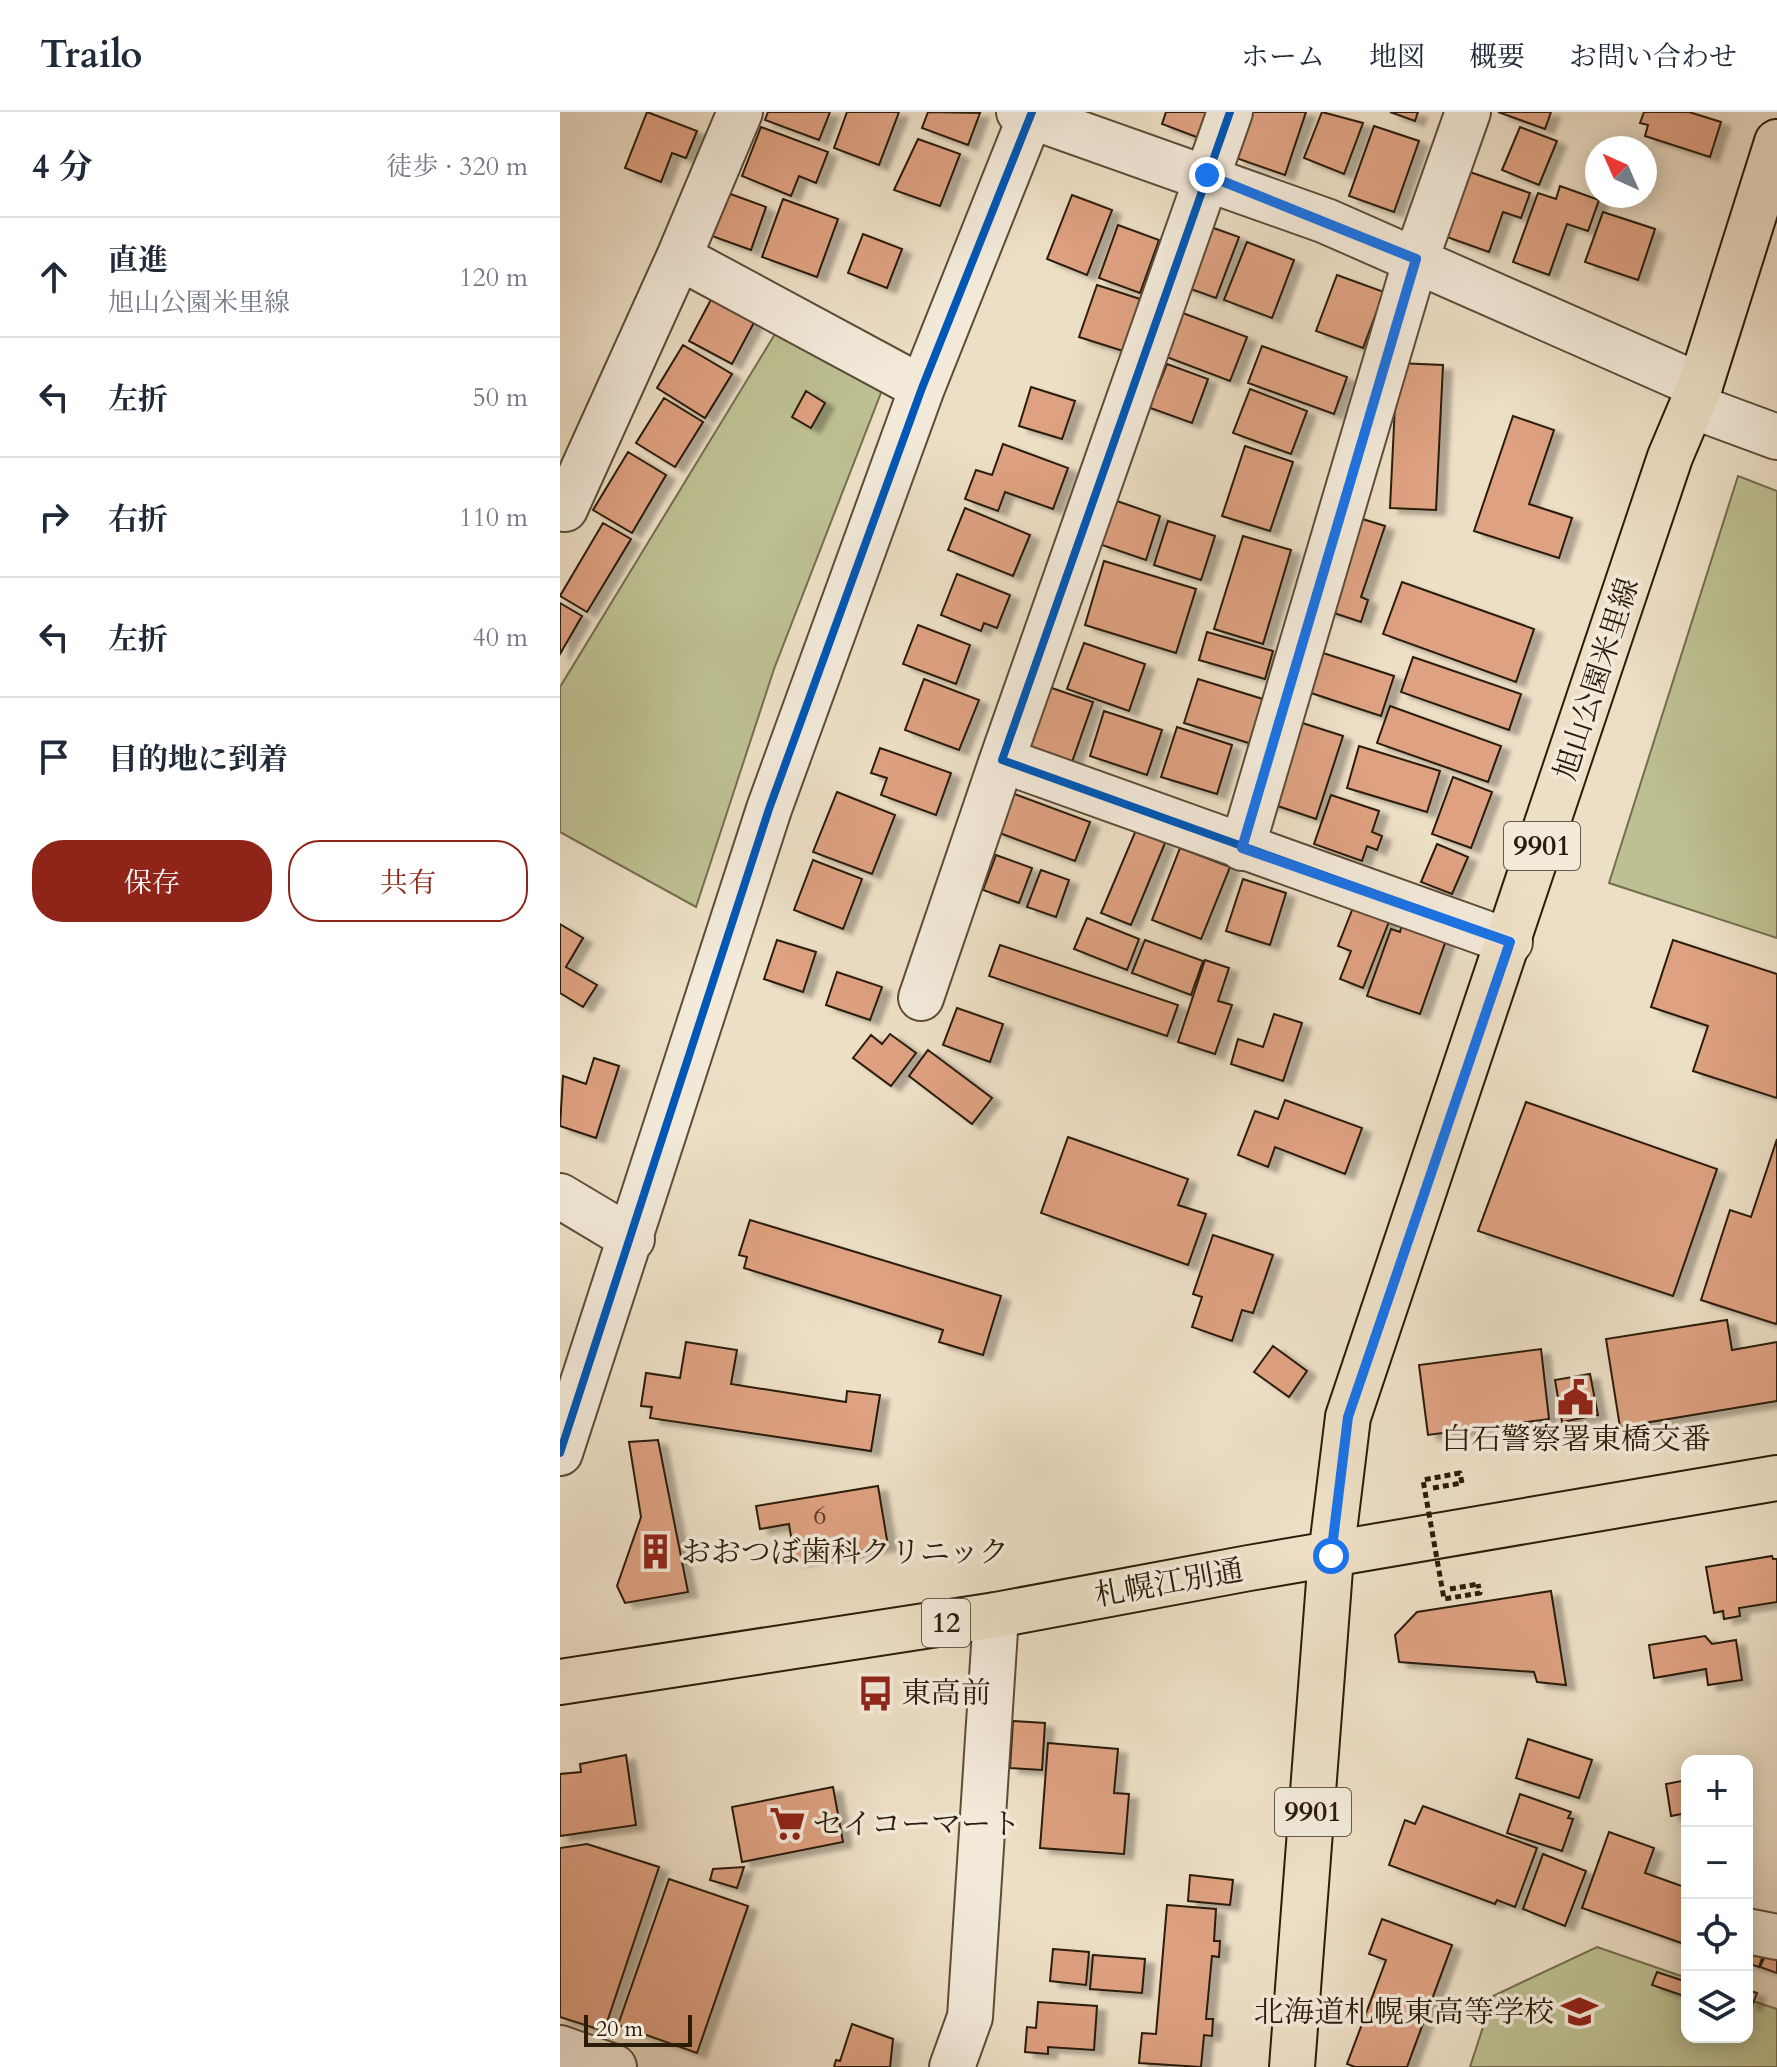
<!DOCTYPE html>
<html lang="ja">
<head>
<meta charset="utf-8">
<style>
  :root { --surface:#fff; --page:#f6f6f7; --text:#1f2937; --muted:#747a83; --line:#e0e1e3; --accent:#8f2418 }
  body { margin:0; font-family:Cardo,"Noto Serif JP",serif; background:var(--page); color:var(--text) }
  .controls { position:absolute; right:24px; bottom:24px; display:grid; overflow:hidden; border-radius:16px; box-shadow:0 4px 20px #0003 }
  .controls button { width:72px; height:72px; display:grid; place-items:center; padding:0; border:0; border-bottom:2px solid var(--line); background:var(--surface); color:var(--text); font:40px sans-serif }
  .compass { position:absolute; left:1025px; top:24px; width:72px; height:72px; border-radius:50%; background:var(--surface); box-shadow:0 4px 20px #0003; rotate:315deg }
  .scale { position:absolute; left:24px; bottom:20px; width:108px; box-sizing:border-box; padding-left:8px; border:4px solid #2b1c09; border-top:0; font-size:22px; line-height:28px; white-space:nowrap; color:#2b1c09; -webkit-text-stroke:6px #f3eada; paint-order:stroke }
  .stop { position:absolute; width:24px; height:24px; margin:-18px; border:6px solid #1a73e8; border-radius:50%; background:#fff }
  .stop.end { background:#1a73e8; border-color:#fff; box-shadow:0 2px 8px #0008 }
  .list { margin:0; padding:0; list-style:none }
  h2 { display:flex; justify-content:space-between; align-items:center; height:104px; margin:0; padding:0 32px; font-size:34px }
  h2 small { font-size:26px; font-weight:400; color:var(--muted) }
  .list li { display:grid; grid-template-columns:52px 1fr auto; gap:24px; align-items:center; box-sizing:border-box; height:120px; padding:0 32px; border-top:2px solid var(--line) }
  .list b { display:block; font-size:30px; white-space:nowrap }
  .list p { margin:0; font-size:26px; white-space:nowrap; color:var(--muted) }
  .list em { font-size:26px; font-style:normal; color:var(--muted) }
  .actions { display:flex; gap:16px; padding:24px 32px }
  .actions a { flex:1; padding:18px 0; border:2px solid var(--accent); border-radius:32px; text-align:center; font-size:28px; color:var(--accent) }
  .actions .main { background:var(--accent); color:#fff }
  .icon { flex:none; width:44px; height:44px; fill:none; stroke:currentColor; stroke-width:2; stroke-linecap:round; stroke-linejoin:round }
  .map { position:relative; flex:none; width:1217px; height:1955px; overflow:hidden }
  header { display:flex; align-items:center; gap:48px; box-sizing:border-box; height:112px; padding:0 40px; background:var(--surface); border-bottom:2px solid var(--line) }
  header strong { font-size:38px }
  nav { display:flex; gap:44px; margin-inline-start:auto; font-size:28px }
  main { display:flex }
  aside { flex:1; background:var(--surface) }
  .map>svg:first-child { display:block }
  .green { fill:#bdc092; stroke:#746e4e; stroke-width:2 }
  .building { fill:#dea181; stroke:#2b1c09; stroke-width:2; filter:url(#shadow) }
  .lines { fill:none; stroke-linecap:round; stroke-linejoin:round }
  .minor-casing { stroke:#5c4d38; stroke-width:48 }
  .major-casing { stroke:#2b1c09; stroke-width:48 }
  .highway-casing { stroke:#2b1c09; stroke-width:48 }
  .path { stroke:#2b1c09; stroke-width:5; stroke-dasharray:6 4; stroke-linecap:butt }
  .minor { stroke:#f3eada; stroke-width:44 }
  .major { stroke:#eddfc6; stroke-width:44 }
  .highway { stroke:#eddfc6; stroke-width:44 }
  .path-bridge { stroke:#2b1c09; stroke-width:5; stroke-dasharray:6 4; stroke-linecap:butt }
  .cycleway-casing { stroke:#f3eada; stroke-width:13 }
  .cycleway { stroke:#0057b8; stroke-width:8 }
  .route { stroke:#1a73e8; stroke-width:10 }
  .labels { text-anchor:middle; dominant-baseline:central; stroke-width:7; stroke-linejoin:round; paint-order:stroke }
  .number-label { font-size:26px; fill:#583d27 }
  .shield { fill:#f3eada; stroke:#675a48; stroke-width:2 }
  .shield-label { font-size:28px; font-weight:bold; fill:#2b1c09 }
  .street-label { font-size:30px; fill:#2b1c09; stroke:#f3eada }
  .poi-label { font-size:30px; fill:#2b1c09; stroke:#f3eada; text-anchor:start }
</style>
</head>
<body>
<header>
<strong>Trailo</strong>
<nav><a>ホーム</a><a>地図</a><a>概要</a><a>お問い合わせ</a></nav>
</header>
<main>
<aside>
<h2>4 分<small>徒歩 · 320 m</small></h2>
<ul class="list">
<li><svg class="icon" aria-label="ahead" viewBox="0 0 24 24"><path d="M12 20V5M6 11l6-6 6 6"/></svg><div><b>直進</b><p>旭山公園米里線</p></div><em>120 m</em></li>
<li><svg class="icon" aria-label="left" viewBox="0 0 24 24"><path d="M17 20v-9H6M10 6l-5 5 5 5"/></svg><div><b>左折</b></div><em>50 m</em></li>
<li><svg class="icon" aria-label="right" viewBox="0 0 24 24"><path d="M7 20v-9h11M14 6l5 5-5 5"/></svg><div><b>右折</b></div><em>110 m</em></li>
<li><svg class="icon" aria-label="left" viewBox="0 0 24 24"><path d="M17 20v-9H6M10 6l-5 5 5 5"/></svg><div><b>左折</b></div><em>40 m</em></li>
<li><svg class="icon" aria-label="arrive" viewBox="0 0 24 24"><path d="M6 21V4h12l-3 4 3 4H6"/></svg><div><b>目的地に到着</b></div></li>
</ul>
<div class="actions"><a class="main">保存</a><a>共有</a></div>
</aside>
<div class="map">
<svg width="1217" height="1955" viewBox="0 0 1217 1955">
  <defs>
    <filter id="shadow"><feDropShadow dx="9" dy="5" stdDeviation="2" flood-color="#0004"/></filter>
  </defs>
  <rect width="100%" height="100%" fill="#eddfc6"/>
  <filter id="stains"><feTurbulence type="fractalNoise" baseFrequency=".0025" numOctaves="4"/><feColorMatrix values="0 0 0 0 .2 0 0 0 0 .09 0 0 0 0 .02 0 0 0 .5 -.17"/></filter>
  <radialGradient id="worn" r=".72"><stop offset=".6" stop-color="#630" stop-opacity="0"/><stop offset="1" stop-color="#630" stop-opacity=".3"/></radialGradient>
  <path class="green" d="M215,222L324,273L214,557L136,795L0,720V575Z
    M1178,364L1217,379V826L1049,771Z
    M1037,1835L1127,1866V1925H1187V1887L1217,1897V1955H910L933,1884Z"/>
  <path class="building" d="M87,0L137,19L126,46L112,41L101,70L65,56Z
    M208,0H270L259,28L205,8Z
    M287,0H339L319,53L274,36Z
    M368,0L420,1L408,33L362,16Z
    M606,0H657L647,29L602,12Z
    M691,0H746L725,63L676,46Z
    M762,0L803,11L784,62L744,46Z
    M830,0H858L855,9Z
    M938,0H991L985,17Z
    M1084,0H1129L1161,10L1150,45L1085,24L1088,13L1080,11Z
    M814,14L859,29L834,100L789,84Z
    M201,15L268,40L256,71L239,64L231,84L182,64Z
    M960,15L997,29L979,73L942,58Z
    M358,27L400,42L380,94L334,78Z
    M907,59L970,81L961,106L943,100L929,140L884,124Z
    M1000,74L1039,88L1028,119L1007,112L989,163L953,150L978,81L996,87Z
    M165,80L206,95L191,138L149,123Z
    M512,83L552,98L527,163L487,147Z
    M223,87L278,107L257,165L202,145Z
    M1043,100L1095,117L1078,168L1025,150Z
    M558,113L599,128L580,181L539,166Z
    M645,113L679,125L656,186L614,171Z
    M303,122L342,137L327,176L288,161Z
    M687,130L734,148L712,206L664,188Z
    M777,163L824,180L803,236L756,219Z
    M537,173L580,187L563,239L519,225Z
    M155,180L198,203L172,252L129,229Z
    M620,200L687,225L670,269L604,244Z
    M123,233L172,262L145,306L97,276Z
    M702,234L787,265L774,302L688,271Z
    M837,251L883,253L876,398L830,396Z
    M607,252L648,267L632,311L582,293L589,272L598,275Z
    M471,275L515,289L502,327L459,314Z
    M690,277L747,299L731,342L673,321Z
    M246,279L265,291L251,316L232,305Z
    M104,286L143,310L115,355L76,331Z
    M953,304L994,318L969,392L1012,406L999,446L914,419Z
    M443,332L508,356L493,397L445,380L438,399L405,387L416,358L432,363Z
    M685,334L733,350L710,419L662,404Z
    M68,340L106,363L72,421L33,398Z
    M554,388L600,404L586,448L539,432Z
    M405,396L470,423L453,464L388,438Z
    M796,405L825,414L801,485L808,488L801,510L765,498Z
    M608,409L655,424L641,468L594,453Z
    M43,411L71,427L27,500L0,484Z
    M683,424L731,438L703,532L654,517Z
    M544,449L636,477L616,541L525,513Z
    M397,462L450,483L437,516L424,511L421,519L381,503Z
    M842,470L974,517L956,570L823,522Z
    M0,491L22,504L0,542Z
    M358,513L410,533L396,572L343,552Z
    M647,520L713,539L705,567L639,548Z
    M524,531L585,552L569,599L507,577Z
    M763,541L834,564L821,604L751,581Z
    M853,545L961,582L949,618L841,580Z
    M364,567L419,588L399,638L345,618Z
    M638,567L706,588L692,632L624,611Z
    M483,573L533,590L512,650L462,633Z
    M830,594L941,634L928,670L817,631Z
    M544,599L602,618L587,663L530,644Z
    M736,609L783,624L756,707L709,691Z
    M617,615L672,633L657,682L601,665Z
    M799,634L880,659L867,700L787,676Z
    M320,636L391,661L376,703L321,683L327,666L311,661Z
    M893,665L932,680L911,736L872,722Z
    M277,680L335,703L312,762L253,740Z
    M449,680L530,710L515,749L434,719Z
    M771,683L819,699L812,720L822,724L817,738L807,734L802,749L754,732Z
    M576,718L605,731L571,813L541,801Z
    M877,732L908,745L892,782L861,770Z
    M620,736L670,755L641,827L592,808Z
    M436,743L472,756L459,791L423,778Z
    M253,748L302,767L283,817L234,798Z
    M481,758L509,768L496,805L467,795Z
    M683,767L726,781L710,833L666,819Z
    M796,788L832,802L803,876L780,867L791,839L778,834Z
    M527,806L579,827L567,858L514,837Z
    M0,812L23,826L6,855L37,873L23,895L0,881Z
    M842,812L886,828L860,902L807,884L831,817L840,820Z
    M217,828L256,840L243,880L204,867Z
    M585,828L643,849L631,883L572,861Z
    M1113,828L1217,862V986L1133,959L1148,914L1091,895Z
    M440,833L618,893L607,924L429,864Z
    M645,848L669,856L658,889L672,893L655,942L618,930Z
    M277,860L322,875L310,908L266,893Z
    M397,896L443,912L430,950L383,933Z
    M714,902L742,911L723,969L671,952L678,927L703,935Z
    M330,922L356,941L331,974L293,946L311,923L322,932Z
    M368,938L432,986L412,1012L349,964Z
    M34,946L59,954L36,1026L0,1014L3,964L26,972Z
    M725,988L802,1016L785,1062L715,1035L708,1055L678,1043L695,999L718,1007Z
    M966,990L1157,1057L1113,1184L918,1119Z
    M508,1025L628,1067L618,1093L646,1102L628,1153L481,1101Z
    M1217,1027V1210L1216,1212L1141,1188L1170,1098L1191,1105Z
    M190,1108L441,1184L423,1243L379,1230L383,1218L184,1156L187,1145L179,1143Z
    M653,1123L713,1143L693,1201L682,1198L672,1229L632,1215L642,1185L633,1182Z
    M1167,1208L1172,1238L1217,1230V1289L1060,1315L1046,1227Z
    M126,1230L177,1238L171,1272L286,1290L287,1279L320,1283L311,1339L90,1306L92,1295L81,1294L86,1261L120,1266Z
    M713,1234L747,1259L729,1285L694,1260Z
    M981,1237L989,1307L868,1323L859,1253Z
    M1030,1262L1038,1303L1002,1310L995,1268Z
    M98,1328L128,1480L65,1491L57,1474L81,1405L69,1330Z
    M318,1374L328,1434L235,1449L229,1412L200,1417L196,1394Z
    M1212,1444L1213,1447H1217V1490L1179,1496L1180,1504L1164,1507L1163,1499L1154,1501L1146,1455Z
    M991,1479L1006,1573L977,1570L974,1560L839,1550L835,1523L857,1500Z
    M1145,1524L1152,1532L1176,1528L1182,1568L1148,1573L1146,1557L1094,1566L1089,1533Z
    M453,1609L485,1611L482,1658L450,1656Z
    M968,1627L1032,1648L1019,1686L956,1666Z
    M488,1631L558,1637L554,1681L569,1682L564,1742L480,1736Z
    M66,1643L76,1713L0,1724V1662L21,1660L20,1652Z
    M1127,1668V1701L1111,1704L1106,1672Z
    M273,1675L283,1730L182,1750L172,1695Z
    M960,1682L1011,1700L1008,1706L1013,1707L1002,1739L947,1721Z
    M863,1694L977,1736L955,1795L937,1788L935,1792L829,1753L845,1708L855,1712Z
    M1049,1720L1094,1736L1085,1761L1127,1776V1833L1022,1796Z
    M27,1732L99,1755L44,1919L0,1905V1736Z
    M983,1742L1026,1759L1005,1814L963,1797Z
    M184,1755L177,1776L150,1768L153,1757Z
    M630,1763L673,1768L670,1793L628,1789Z
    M109,1767L188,1794L137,1941L58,1913Z
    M607,1793L656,1797L654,1829H660L659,1845L652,1844L646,1907H653L652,1924L644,1923L641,1955L579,1951L582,1921L596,1922Z
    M822,1807L892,1833L847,1955H795L787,1952L826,1848L809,1842Z
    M493,1837L529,1840L526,1873L490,1869Z
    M1187,1837L1203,1843L1199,1855L1187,1851Z
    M533,1843L585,1847L582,1881L530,1877Z
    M1205,1844L1217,1848V1861L1200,1855Z
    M1097,1860L1127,1870V1885L1092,1873Z
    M1187,1878L1197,1881L1192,1894L1187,1892Z
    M478,1890L537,1894L534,1938L488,1935V1942L465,1940L467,1915L476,1916Z
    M292,1912L333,1927L330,1955H274L276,1948L280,1949Z"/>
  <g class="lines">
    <defs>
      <path id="minor" d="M459,0L766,109L1140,274
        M670,0L442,648L950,830
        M119,145L362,276
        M1133,294L1217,325
        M0,394L5,397L119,145L180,0
        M682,736L856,147L908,0
        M361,886L442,648
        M0,1084L72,1127
        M0,1341L209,697L362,276L472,0
        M1187,1819L1217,1825
        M0,1936L54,1955
        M392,1955L410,1905L436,1503"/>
      <path id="major" d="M732,1955L771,1444L788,1305L1110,345L1140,274L1217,30"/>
      <path id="highway" d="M0,1570L436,1503L689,1456L1217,1366"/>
    </defs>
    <use href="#minor" class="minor-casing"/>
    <use href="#major" class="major-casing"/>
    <use href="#highway" class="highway-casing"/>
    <path class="path" d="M873,1376L902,1371
      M890,1477L918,1472"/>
    <use href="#minor" class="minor"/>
    <use href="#major" class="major"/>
    <use href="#highway" class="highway"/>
    <path class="path-bridge" d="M902,1371L900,1361L863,1368L884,1487L920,1481L918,1472"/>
    <defs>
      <path id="cycleway" d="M670,0L442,648L950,830
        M0,1341L209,697L362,276L472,0"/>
    </defs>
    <use href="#cycleway" class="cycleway-casing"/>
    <use href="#cycleway" class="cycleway"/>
  </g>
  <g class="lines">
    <path class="route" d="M647,63L856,147L682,736L950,830L788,1305L771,1444"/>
  </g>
  <defs>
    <symbol id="civic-bare" viewBox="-9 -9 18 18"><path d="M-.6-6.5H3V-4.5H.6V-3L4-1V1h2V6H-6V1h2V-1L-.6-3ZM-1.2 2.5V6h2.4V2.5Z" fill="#8f2418" stroke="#f3eada" stroke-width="2.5" paint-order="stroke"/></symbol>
    <symbol id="building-bare" viewBox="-9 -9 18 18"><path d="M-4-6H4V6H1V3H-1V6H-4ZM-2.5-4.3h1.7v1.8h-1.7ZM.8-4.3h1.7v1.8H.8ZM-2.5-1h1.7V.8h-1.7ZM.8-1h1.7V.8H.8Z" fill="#8f2418" stroke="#f3eada" stroke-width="2.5" paint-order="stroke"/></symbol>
    <symbol id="bus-bare" viewBox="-9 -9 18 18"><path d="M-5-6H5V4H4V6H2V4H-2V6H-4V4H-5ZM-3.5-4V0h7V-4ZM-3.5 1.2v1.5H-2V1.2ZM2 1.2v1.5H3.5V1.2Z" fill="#8f2418" stroke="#f3eada" stroke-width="2.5" paint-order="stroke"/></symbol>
    <symbol id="supermarket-bare" viewBox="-9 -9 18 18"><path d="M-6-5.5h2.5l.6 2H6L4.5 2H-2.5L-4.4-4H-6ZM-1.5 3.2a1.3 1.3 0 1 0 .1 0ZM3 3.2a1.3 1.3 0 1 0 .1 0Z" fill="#8f2418" stroke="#f3eada" stroke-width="2.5" paint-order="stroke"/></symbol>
    <symbol id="school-bare" viewBox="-9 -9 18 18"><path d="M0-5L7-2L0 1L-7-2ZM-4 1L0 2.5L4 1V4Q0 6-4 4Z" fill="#8f2418" stroke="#f3eada" stroke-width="2.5" paint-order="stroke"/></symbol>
  </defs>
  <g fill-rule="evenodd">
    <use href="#civic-bare" x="990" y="1260" width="51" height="51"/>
    <use href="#building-bare" x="70" y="1414" width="51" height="51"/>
    <use href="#bus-bare" x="290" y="1556" width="51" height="51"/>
    <use href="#supermarket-bare" x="202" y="1686" width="51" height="51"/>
    <use href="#school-bare" x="994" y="1874" width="51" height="51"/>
  </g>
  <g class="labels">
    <g class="number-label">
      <text x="260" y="1403">6</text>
    </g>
    <g class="shield">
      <rect x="944" y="710" width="76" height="48" rx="6"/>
      <rect x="362" y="1487" width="48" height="48" rx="6"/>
      <rect x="715" y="1676" width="76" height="48" rx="6"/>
    </g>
    <g class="shield-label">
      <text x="982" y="734">9901</text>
      <text x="386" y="1511">12</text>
      <text x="753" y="1700">9901</text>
    </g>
    <g class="street-label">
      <text transform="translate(1037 567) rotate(-72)">旭山公園米里線</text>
      <text transform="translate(609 1471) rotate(-10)">札幌江別通</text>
    </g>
    <g class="poi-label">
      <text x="1016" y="1327" text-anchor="middle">白石警察署東橋交番</text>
      <text x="121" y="1440">おおつぼ歯科クリニック</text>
      <text x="341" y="1581">東高前</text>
      <text x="253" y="1712">セイコーマート</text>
      <text x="994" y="1900" text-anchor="end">北海道札幌東高等学校</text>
    </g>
  </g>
  <rect width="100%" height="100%" filter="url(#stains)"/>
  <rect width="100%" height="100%" fill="url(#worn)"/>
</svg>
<div class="controls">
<button>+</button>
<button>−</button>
<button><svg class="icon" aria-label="locate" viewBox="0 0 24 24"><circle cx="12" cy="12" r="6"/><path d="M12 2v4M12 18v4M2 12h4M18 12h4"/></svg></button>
<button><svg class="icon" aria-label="layers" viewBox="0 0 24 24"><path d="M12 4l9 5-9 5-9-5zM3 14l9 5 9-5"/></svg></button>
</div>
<svg class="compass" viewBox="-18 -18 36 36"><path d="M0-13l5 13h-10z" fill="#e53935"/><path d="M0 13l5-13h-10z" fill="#747a83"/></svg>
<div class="scale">20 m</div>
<div class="stop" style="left:771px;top:1444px"></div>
<div class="stop end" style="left:647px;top:63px"></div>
</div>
</main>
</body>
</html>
